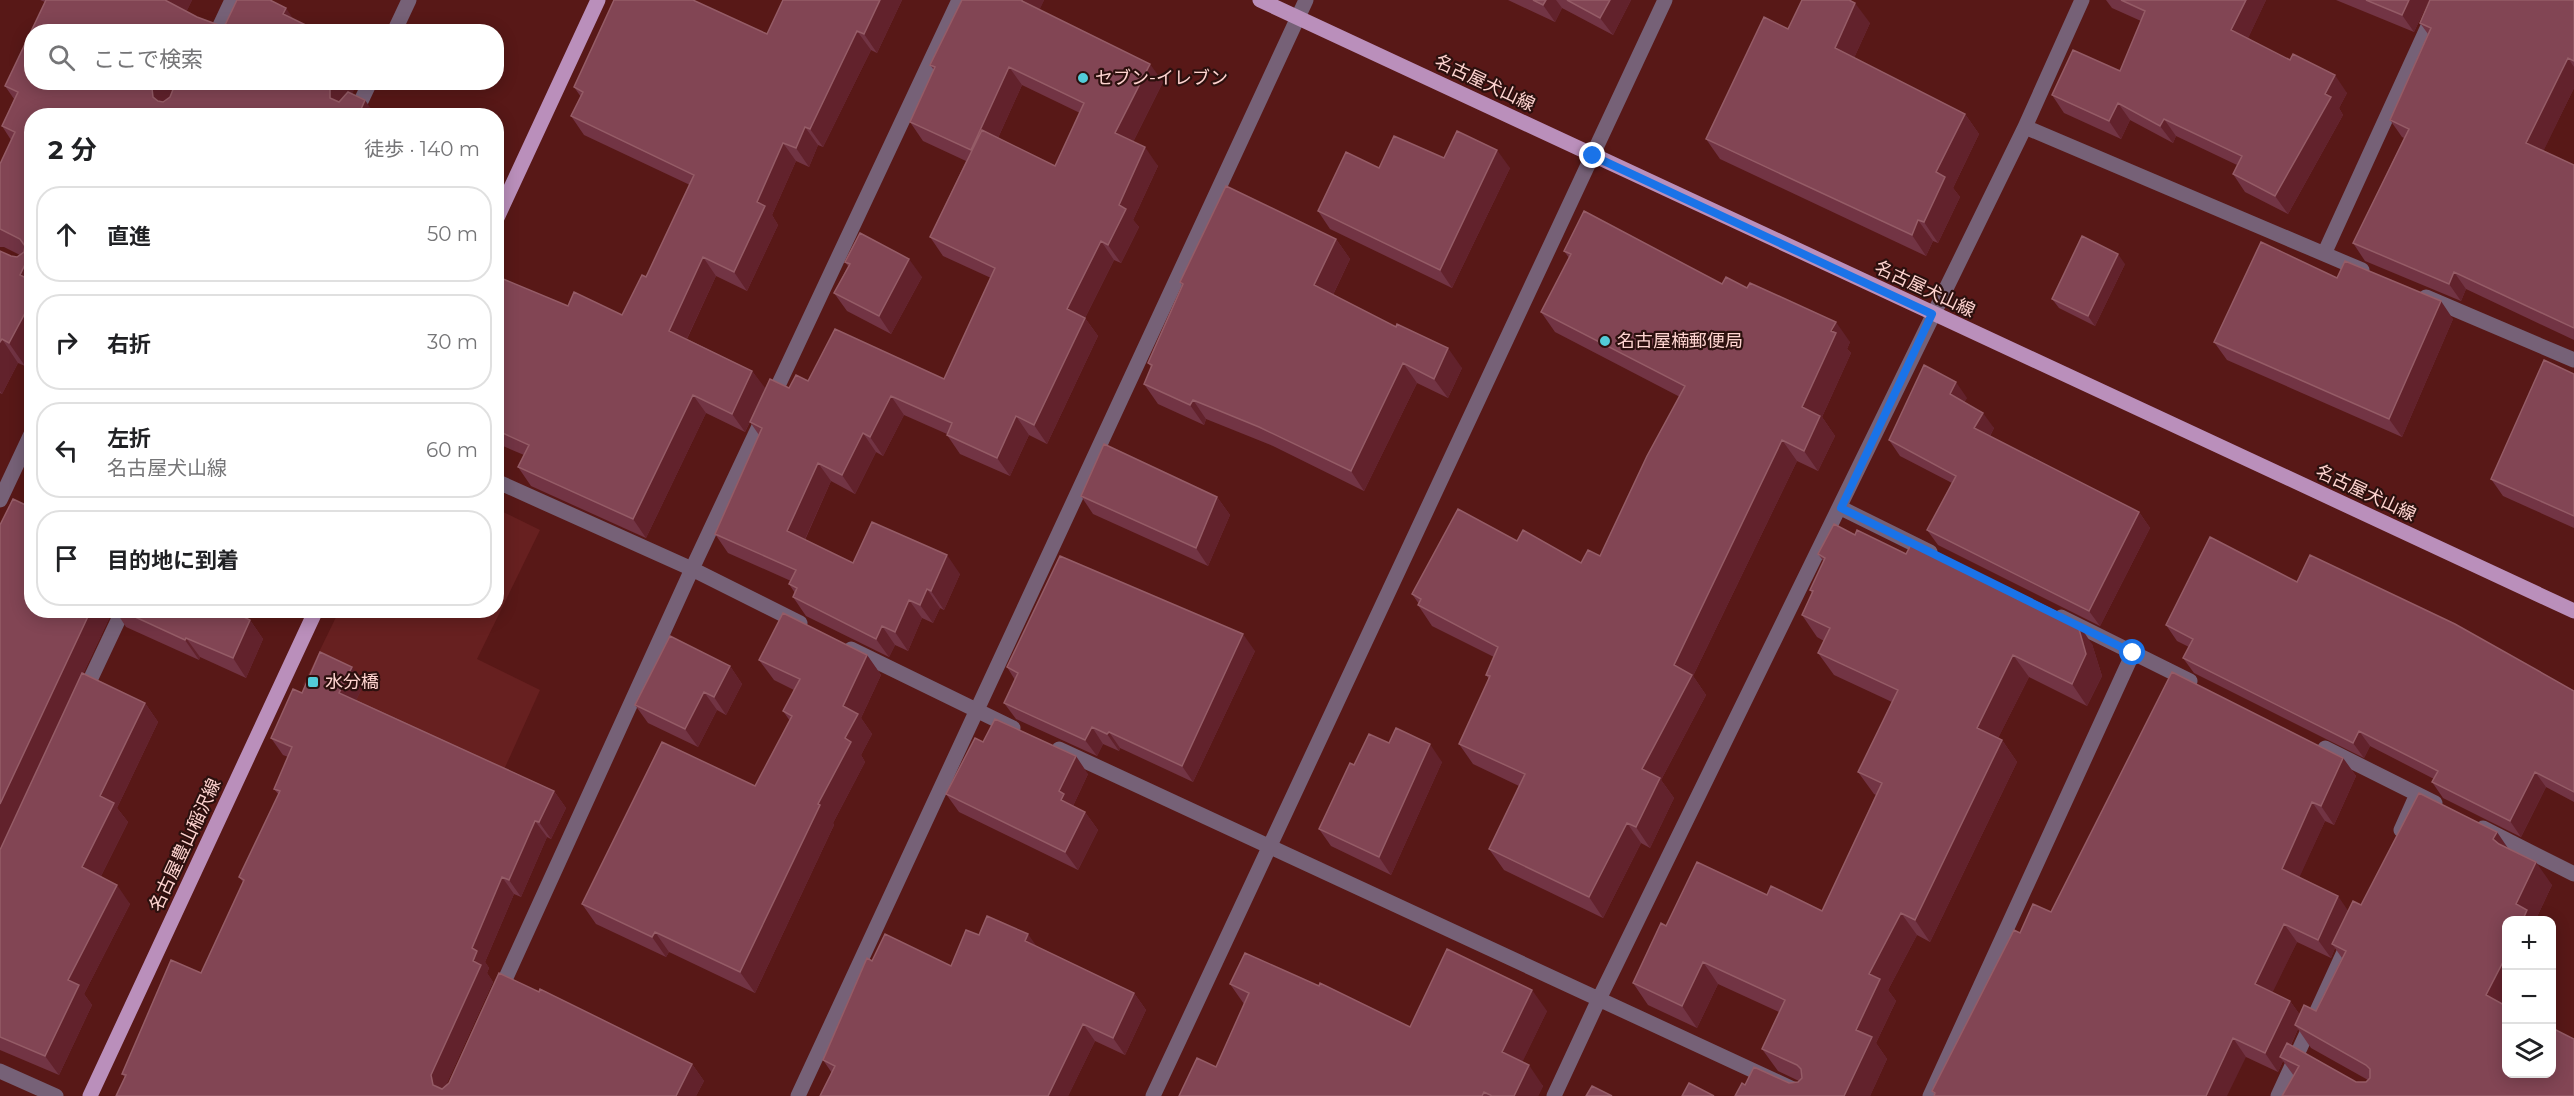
<!DOCTYPE html>
<html lang="ja">
<head>
<meta charset="utf-8">
<style>
  :root { --surface:#fff; --page:#f2f2f2; --text:#202124; --muted:#757577; --line:#e0e0e0 }
  body { margin:0; font-family:Montserrat,"Noto Sans JP",sans-serif; background:var(--page); color:var(--text) }
  .controls { position:absolute; right:18px; bottom:18px; display:grid; overflow:hidden; border-radius:12px; box-shadow:0 3px 15px #0003 }
  .controls button { width:54px; height:54px; display:grid; place-items:center; padding:0; border:0; border-bottom:2px solid var(--line); background:var(--surface); color:var(--text); font:30px sans-serif }
  .stop { position:absolute; width:18px; height:18px; margin:-14px; border:4px solid #1a73e8; border-radius:50%; background:#fff }
  .stop.end { background:#1a73e8; border-color:#fff; box-shadow:0 2px 6px #0008 }
  .list { margin:0; padding:0; list-style:none }
  h2 { display:flex; justify-content:space-between; align-items:center; height:78px; margin:0; padding:0 24px; font-size:26px }
  h2 small { font-size:20px; font-weight:400; color:var(--muted) }
  .list li { display:grid; grid-template-columns:39px 1fr auto; gap:18px; align-items:center; box-sizing:border-box; height:96px; margin:0 12px 12px; padding:0 12px; border:2px solid var(--line); border-radius:24px }
  .list b { display:block; font-size:22px; white-space:nowrap }
  .list p { margin:0; font-size:20px; white-space:nowrap; color:var(--muted) }
  .list em { font-size:20px; font-style:normal; color:var(--muted) }
  .icon { flex:none; width:33px; height:33px; fill:none; stroke:currentColor; stroke-width:2; stroke-linecap:round; stroke-linejoin:round }
  .map { position:relative; flex:none; width:2574px; height:1096px; overflow:hidden }
  .search { position:absolute; background:var(--surface); box-shadow:0 3px 15px #0003; left:24px; top:24px; width:480px; height:66px; display:flex; align-items:center; gap:15px; box-sizing:border-box; padding:0 21px; border-radius:24px; color:var(--muted); font-size:22px }
  .panel { position:absolute; background:var(--surface); box-shadow:0 3px 15px #0003; left:24px; top:108px; width:480px; height:510px; border-radius:24px }
  .map>svg:first-child { display:block }
  .built { fill:#672020 }
  .lines { fill:none; stroke-linecap:round; stroke-linejoin:round }
  .minor { stroke:#766177; stroke-width:15 }
  .major { stroke:#ba8fbb; stroke-width:15 }
  .wall { fill:#723444; fill-rule:evenodd }
  .shaded-wall { fill:#62222c }
  .building { fill:#824554; stroke:#955c67; stroke-width:1.5 }
  .route { stroke:#1a73e8; stroke-width:8 }
  .poi-dot { fill:#52cbd8; stroke:#2c100e; stroke-width:2 }
  .labels { text-anchor:middle; dominant-baseline:central; stroke-width:4.5; stroke-linejoin:round; paint-order:stroke }
  .poi-label { font-size:18px; fill:#fed4d0; stroke:#2c100e; text-anchor:start }
  .street-label { font-size:18px; fill:#fed4d0; stroke:#2c100e }
</style>
</head>
<body>
<div class="map">
<svg width="2574" height="1096" viewBox="0 0 2574 1096">
  <rect width="100%" height="100%" fill="#581817"/>
  <path class="built" d="M497,509L540,530L477,659L540,690L502,774L303,685L339,611L496,610Z"/>
  <g class="lines">
    <path class="minor" d="M217,32L232,0
      M394,32L409,0
      M354,116L370,82
      M2025,127L2362,270
      M2324,254L2440,0
      M2426,297L2574,360
      M496,481L692,569L800,623
      M0,500L32,432
      M1841,508L1930,552
      M2061,617L2190,681
      M851,649L1013,728
      M83,695L123,610
      M2325,748L2435,803
      M1059,749L1808,1096
      M2483,828L2574,874
      M2401,830L2417,794
      M498,995L692,569L959,0
      M0,1071L56,1096
      M798,1096L1306,0
      M1153,1096L1665,0
      M1554,1096L1599,999L2025,127L2082,0
      M1930,1096L2133,653
      M2278,1096L2350,939"/>
    <path class="major" d="M1260,0L2574,611
      M496,220L598,0
      M90,1096L316,610"/>
  </g>
  <path class="wall" d="M40,0H192L186,12L197,17L224,27L293,19L320,32H32V355L25,366L18,363L2,394L0,393V251L11,256L17,257L20,255L4,247H0V164L11,140L2,126L14,99L5,86L45,2Z
    M783,0H902L877,53L871,50L823,147L818,145L809,167L796,161L772,215L778,225L747,291L716,276L687,339L752,371L765,389L789,388L808,381L944,379L991,278L943,256L930,237L966,161L923,141L910,122L934,70L930,65L962,0H1044L1039,10L1163,82L1133,142L1158,166L1133,220L1139,227L1121,263L1114,260L1085,318L1098,336L1047,444L1029,435L1010,476L960,454L947,435V434L904,415L883,456L876,452L855,494L831,481L805,540L853,563L960,574L944,610L940,608L933,623L922,618L908,651L895,645L889,657L806,616L793,597L795,593L789,584L791,581L728,553L715,534L759,435L750,422L745,432L706,413L646,538L531,486L518,467L524,455L496,443V276L568,306L622,315L646,277L690,185L584,135L571,116L581,97L574,87L767,34ZM1022,85L1080,113L1055,166L998,138Z
    M1508,0H1631L1613,35L1562,8L1555,22Z
    M2106,0H2266L2248,38L2347,93L2339,108L2343,115L2288,214L2245,192L2233,174L2237,165L2176,136L2173,143L2130,120L2121,139L2064,113L2052,95L2120,71L2141,21L2112,8Z
    M2336,0H2429L2414,32Z
    M2574,0V88L2543,151L2574,165V340L2466,289L2461,301L2365,261L2353,243L2404,138L2402,137L2390,120L2428,34L2420,23Z
    M1870,23L1854,58L1965,114L1979,134L1953,188L1960,197L1938,243L1933,241L1926,256L1720,159L1706,139L1788,29Z
    M1444,158L1510,168L1452,288L1330,229L1318,211L1379,168Z
    M1336,239L1350,259L1333,295L1462,368L1448,398L1417,383L1364,491L1273,446L1206,419L1204,425L1158,404L1144,384L1151,367L1148,363L1182,285L1180,282Z
    M1564,251L1722,284L1850,342L1847,349L1851,353L1822,417L1835,436L1818,471L1797,461L1693,676L1706,695L1661,780L1674,798L1650,848L1641,843L1603,918L1504,870L1489,849L1519,786L1473,764L1459,744L1489,679L1486,675L1494,657L1432,626L1418,605L1419,604L1412,594L1517,541L1581,563L1600,556L1680,397L1555,332L1541,312L1569,258Z
    M845,262L922,277L891,334L847,311L834,293L848,266Z
    M2125,264L2095,326L2059,308L2052,299Z
    M2337,278L2453,319L2402,437L2227,360L2214,342Z
    M2574,374V528L2503,496L2491,479Z
    M1967,398L1964,402L1994,428L1990,436L2139,512L2150,528L2100,626L1938,545L1927,530L1952,483L1900,456L1889,440Z
    M1081,496L1217,497L1230,515L1208,566L1093,514Z
    M0,525L32,610H113L83,674L145,703L158,722L117,808L128,822L101,876L130,904L84,994L92,1005L59,1075L0,1050Z
    M1855,535L1906,554L2092,644L2102,676L2087,706L2029,677L1998,738L2002,740L2017,762L1930,942L1917,935L1888,990L1896,1001L1876,1043L1887,1059L1870,1096H1735L1745,1085L1789,1083L1798,1082L1799,1081L1778,1071L1762,1049L1779,1012L1718,984L1697,1028L1648,1005L1633,983L1666,926L1767,895L1822,911L1876,795L1874,794L1858,772L1892,702L1834,675L1818,653L1824,641L1817,637L1802,615L1812,593L1810,590L1824,562L1818,554Z
    M2297,582L2574,691V802L2546,787L2521,837L2443,798L2432,782L2434,779L2370,746L2364,758L2194,673L2183,658L2189,647L2177,641L2166,625Z
    M115,610L250,620L263,639L246,678L200,657L199,660L126,627Z
    M1255,651L1193,782L1120,748L1119,751L1103,744L1097,756L1016,719L1004,703L1015,680L1007,667Z
    M867,655L881,675L861,718L872,734L861,755L865,762L833,823L834,825L755,993L669,952L666,957L596,924L582,904L755,786L790,721L783,711L794,690L774,680L759,660Z
    M730,666L742,684L726,715L717,710L698,747L648,723L635,705Z
    M364,684L356,700L554,791L566,808L551,839L547,837L521,897L514,894L485,962L489,968L487,973L493,982L446,1085L692,1064L704,1081L696,1096H116L125,1077L122,1074L201,973L243,882L239,877L279,795L274,789L288,757L283,755L271,738L302,693Z
    M983,742L1088,774L1073,806L1085,812L1098,830L1078,870L959,812L946,794Z
    M1389,743L1442,762L1391,875L1331,846L1319,829L1354,765Z
    M2343,758L2356,776L2334,825L2325,821L2299,877L2348,911L2509,849L2552,885L2535,921H2506V1074L2574,1096H2282L2294,1076L2283,1061L2278,1072L2246,1057L1935,1094L1932,1091L2020,933L2051,912ZM2297,942L2331,958L2335,948L2342,958L2316,1011L2300,1015L2290,1001L2272,992ZM2298,1029L2311,1048L2368,1080L2366,1082H2356L2291,1045Z
    M979,935L1036,946L1134,993L1146,1010L1125,1055L1095,1041L1068,1096H820L832,1073L823,1060L872,961L951,966Z
    M1230,984L1410,1027L1547,1011L1522,1062L1543,1086L1538,1096H1179L1216,1067L1244,1004Z"/>
  <path class="shaded-wall" d="M164,0H192L181,23Z
    M880,0H902L877,53L864,34Z
    M1022,0H1044L1035,20L1022,1Z
    M1546,0H1556L1562,8L1555,22L1543,5Z
    M1610,0H1631L1613,35L1600,18Z
    M2246,0H2266L2244,47L2231,30Z
    M2409,0H2429L2414,32L2402,15Z
    M1855,3L1870,23L1849,69L1835,48Z
    M286,8L302,32L283,14Z
    M857,31L871,50L823,147L810,129Z
    M2568,58L2574,67V88L2539,160L2526,143Z
    M1150,64L1163,82L1128,152L1115,133Z
    M1009,67L1022,85L984,169L971,150Z
    M2335,75L2347,93L2339,108L2343,115L2288,214L2275,196Z
    M155,82H183L169,112L153,97L152,88Z
    M330,82H358L346,107L330,98Z
    M365,100L376,116H358Z
    M2118,103L2130,120L2121,139L2109,121Z
    M1965,114L1979,134L1953,188L1960,197L1938,243L1924,222L1936,172Z
    M2164,119L2176,136L2173,143L2160,126Z
    M805,127L818,145L809,167L796,148Z
    M783,143L796,161L772,215L778,225L747,291L734,272L757,202Z
    M1145,147L1158,166L1133,220L1139,227L1121,263L1108,245L1119,205Z
    M1497,150L1510,168L1452,288L1440,270Z
    M1918,220L1933,241L1926,256L1912,235Z
    M1336,239L1350,259L1328,305L1314,285Z
    M1101,241L1114,260L1085,318L1098,336L1047,444L1034,425L1067,309Z
    M32,250V291L20,275Z
    M2118,254L2125,264L2095,326L2088,316Z
    M703,257L716,276L682,349L669,331Z
    M909,259L922,277L891,334L879,316Z
    M2454,272L2466,289L2461,301L2449,284Z
    M32,300V355L25,366L9,343Z
    M2441,301L2453,319L2402,437L2389,419Z
    M1836,322L1850,342L1847,349L1851,353L1822,417L1835,436L1818,471L1804,451L1802,407Z
    M2,339L18,363L2,394L0,391V342Z
    M1448,348L1462,368L1448,398L1434,379Z
    M1403,363L1417,383L1364,491L1351,471Z
    M752,371L766,389L745,432L732,414Z
    M1956,382L1967,398L1961,409L1950,394Z
    M693,395L706,413L646,538L633,519Z
    M891,396L904,415L883,456L870,437Z
    M1193,400L1206,419L1204,425L1190,405Z
    M1983,413L1994,428L1985,444L1974,428Z
    M1016,416L1029,435L1010,476L997,458Z
    M863,433L876,452L855,494L842,475Z
    M1782,440L1797,461L1693,676L1706,695L1661,780L1674,798L1650,848L1636,827L1642,769L1674,665Z
    M818,463L831,481L800,550L787,531Z
    M1217,497L1230,515L1208,566L1196,548Z
    M2139,512L2150,528L2100,626L2089,611Z
    M947,555L960,574L944,610L931,591Z
    M927,589L940,608L933,623L920,605Z
    M909,600L922,618L908,651L895,632Z
    M91,610H113L0,852V804Z
    M250,620L263,639L246,678L233,658Z
    M2077,622L2092,644L2102,676L2087,706L2072,684Z
    M882,626L895,645L889,657L876,639Z
    M1243,634L1255,651L1193,782L1182,766Z
    M186,638L200,657L199,660L185,640Z
    M867,655L881,675L861,718L872,734L861,755L865,762L833,823L834,825L755,993L740,972L818,804L845,738L843,706Z
    M2013,655L2029,677L1992,750L1977,728Z
    M730,666L742,684L726,715L714,697Z
    M352,667L364,684L351,710L339,693Z
    M704,692L717,710L698,747L685,729Z
    M145,703L158,722L117,808L128,822L96,886L82,867L100,796Z
    M1092,727L1103,744L1097,756L1085,740Z
    M2359,731L2370,746L2364,758L2353,743Z
    M1109,732L1120,748L1119,751L1107,734Z
    M2002,740L2017,762L1930,942L1915,920Z
    M1430,744L1442,762L1391,875L1379,857Z
    M1076,756L1088,774L1073,806L1061,800L1059,791Z
    M2343,758L2356,776L2334,825L2321,806Z
    M2535,772L2546,787L2521,837L2510,821Z
    M554,791L566,808L551,839L539,822Z
    M2312,802L2325,821L2295,887L2282,869Z
    M1085,812L1098,830L1078,870L1065,852Z
    M535,821L547,837L521,897L509,880Z
    M1627,823L1641,843L1603,918L1589,897Z
    M2497,832L2512,854L2493,839Z
    M2536,862L2552,885L2535,921H2525L2516,904Z
    M502,877L514,894L485,962L489,968L487,973L493,982L443,1092L433,1085L431,1075L473,961L472,948Z
    M117,885L130,904L84,994L92,1005L59,1075L45,1056L68,980Z
    M2338,896L2351,915L2332,944L2335,948L2331,958L2318,940Z
    M1901,913L1917,935L1888,990L1896,1001L1876,1043L1887,1059L1870,1096H1844L1856,1030L1869,974Z
    M2284,924L2297,942L2268,1002L2255,984Z
    M655,932L669,952L666,957L652,937Z
    M1028,934L1040,951L1025,941Z
    M2506,956V1008L2486,995Z
    M1703,962L1718,984L1697,1028L1682,1006Z
    M1532,990L1547,1011L1517,1073L1502,1052Z
    M1134,993L1146,1010L1125,1055L1113,1038Z
    M2290,1001L2303,1019L2295,1025L2298,1029L2284,1059L2280,1057L2283,1061L2278,1072L2265,1053Z
    M1083,1024L1095,1041L1068,1096H1048Z
    M2233,1038L2246,1057L2227,1096H2206Z
    M692,1064L704,1081L696,1096H676Z
    M1529,1065L1543,1086L1538,1096H1514Z"/>
  <path class="building" d="M46,0H165L197,17L224,27L237,0H270L286,8L283,14L320,32H32V82H155L152,88L153,97L158,101L163,102L170,97L176,82H330V98L339,102L348,92L365,100L358,116H32V250L20,275L32,281V300L9,343L2,339L0,342V251L11,256L17,257L24,252L25,246L20,239L0,229V164L15,132L2,126L18,92L5,86Z
    M614,0H693L767,34L783,0H880L864,34L857,31L810,129L805,127L796,148L783,143L757,202L765,206L734,272L703,257L669,331L752,371L732,414L693,395L633,519L518,467L529,445L496,430V276L568,306L574,292L622,315L642,275L646,277L694,175L571,116L583,92L574,87Z
    M962,0H1022V1L1150,64L1115,133L1145,147L1119,205L1126,209L1108,245L1101,241L1067,309L1085,318L1034,425L1016,416L997,458L947,435L952,423L891,396L870,437L863,433L842,475L818,463L787,531L853,563L872,522L947,555L931,591L927,589L920,605L909,600L895,632L882,626L876,639L793,597L797,588L789,584L796,570L715,534L762,428L750,422L770,379L789,388L796,375L808,381L835,329L944,379L995,268L930,237L982,130L1055,166L1084,103L1009,67L971,150L910,122L935,67L930,65Z
    M1533,0H1546L1543,5Z
    M1567,0H1610L1600,18Z
    M1802,0H1849L1855,3L1835,48L1965,114L1936,172L1945,177L1924,222L1918,220L1912,235L1706,139L1764,17L1788,29Z
    M2121,0H2246L2231,30L2290,60L2293,54L2335,75L2325,94L2331,97L2275,196L2233,174L2242,156L2164,119L2160,126L2118,103L2109,121L2052,95L2073,50L2120,71L2145,11Z
    M2366,0H2409L2402,15Z
    M2430,0H2574V61L2568,58L2526,143L2574,165V328L2454,272L2449,284L2353,243L2409,129L2390,120L2431,28L2420,23Z
    M1457,131L1497,150L1440,270L1318,211L1346,152L1379,168L1394,136L1444,158Z
    M1226,186L1336,239L1314,285L1396,327L1397,324L1448,348L1434,379L1403,363L1351,471L1259,427L1193,400L1190,405L1144,384L1152,365L1148,363L1183,284L1180,282Z
    M1584,211L1722,284L1726,277L1747,288L1750,283L1836,322L1831,331L1836,333L1802,407L1820,416L1804,451L1782,440L1674,665L1692,675L1642,769L1660,778L1636,827L1627,823L1589,897L1489,849L1525,774L1459,744L1490,676L1486,675L1498,647L1418,605L1421,599L1412,594L1458,509L1517,541L1523,530L1581,563L1588,550L1600,556L1647,456L1685,386L1541,312L1571,254L1564,251Z
    M860,233L909,259L879,316L834,293L850,264L845,262Z
    M2082,236L2118,254L2088,316L2052,299Z
    M2261,242L2337,278L2345,261L2441,301L2389,419L2214,342Z
    M2544,360L2574,374V516L2491,479Z
    M1924,365L1956,382L1950,394L1983,413L1974,428L2139,512L2089,611L1927,530L1956,476L1889,440Z
    M1104,444L1217,497L1196,548L1081,496Z
    M13,499L32,508V610H91L0,804V525Z
    M1834,524L1855,535L1857,530L1906,554L1913,541L2077,622L2086,654L2072,684L2013,655L1977,728L2002,740L1915,920L1901,913L1869,974L1880,979L1856,1030L1872,1037L1844,1096H1735L1742,1083L1745,1085L1754,1067L1789,1083L1798,1082L1802,1078L1801,1069L1797,1065L1762,1049L1785,1000L1703,962L1682,1006L1633,983L1661,923L1666,926L1697,862L1767,895L1771,886L1822,911L1882,783L1858,772L1898,690L1818,653L1830,628L1802,615L1813,591L1810,590L1825,558L1818,554Z
    M2210,537L2297,582L2310,555L2455,624L2574,691V792L2535,772L2510,821L2432,782L2438,771L2359,731L2353,743L2183,658L2193,639L2166,625Z
    M1060,556L1243,634L1182,766L1109,732L1107,734L1092,727L1085,740L1004,703L1018,673L1007,667Z
    M120,610H230L250,620L233,658L186,638L185,640Z
    M783,613L867,655L843,706L858,714L845,738L851,742L818,804L820,805L740,972L655,932L652,937L582,904L662,742L755,786L792,716L783,711L800,679L759,660Z
    M670,636L730,666L714,697L704,692L685,729L635,705Z
    M320,652L352,667L339,693L554,791L539,822L535,821L509,880L502,877L472,948L477,951L473,961L481,965L431,1075L433,1085L442,1089L449,1083L499,973L539,992L540,989L692,1064L676,1096H116L126,1075L122,1074L171,960L201,973L244,880L239,877L280,791L274,789L292,747L271,738L293,689L302,693Z
    M2172,672L2343,758L2321,806L2312,802L2282,869L2338,896L2318,940L2284,924L2255,984L2290,1001L2265,1053L2233,1038L2206,1096H1934L1935,1093L1932,1091L2014,930L2020,933L2033,904L2051,912Z
    M82,673L145,703L100,796L114,803L82,867L117,885L68,980L79,985L45,1056L0,1037V850Z
    M995,719L1076,756L1059,791L1064,794L1061,800L1085,812L1065,852L946,794L975,738L983,742Z
    M1396,728L1430,744L1379,857L1319,829L1350,763L1354,765L1369,734L1389,743Z
    M2419,793L2497,832L2493,839L2499,844L2536,862L2516,904L2527,910L2524,917L2526,918L2525,921H2506V956L2486,995L2506,1006V1074H2552V1028L2574,1039V1096H2282L2299,1066L2280,1057L2287,1043L2356,1082H2366L2370,1078V1069L2366,1065L2295,1025L2304,1005L2316,1011L2346,951L2332,944L2353,901L2361,905Z
    M987,916L1028,934L1025,941L1134,993L1113,1038L1083,1024L1048,1096H820L835,1066L823,1060L867,958L872,961L885,934L951,966L966,930L979,935Z
    M1447,949L1532,990L1502,1052L1529,1065L1514,1096H1492L1484,1092L1482,1096H1179L1197,1058L1216,1067L1249,993L1230,984L1245,953L1319,986L1320,983L1410,1027Z
    M1689,1083L1714,1096H1682Z
    M1592,1086L1612,1096H1586Z"/>
  <g class="lines">
    <path class="route" d="M1593,156L1932,314L1841,508L2133,653"/>
  </g>
  <g class="poi-dot">
    <circle cx="1083" cy="78" r="6"/>
    <circle cx="1605" cy="341" r="6"/>
    <rect x="307" y="676" width="12" height="12" rx="3"/>
  </g>
  <g class="labels">
    <g class="poi-label">
      <text x="1095" y="78">セブン-イレブン</text>
      <text x="1617" y="341">名古屋楠郵便局</text>
      <text x="325" y="682">水分橋</text>
    </g>
    <g class="street-label">
      <text transform="translate(1485 83) rotate(25)">名古屋犬山線</text>
      <text transform="translate(1925 289) rotate(25)">名古屋犬山線</text>
      <text transform="translate(2366 493) rotate(25)">名古屋犬山線</text>
      <text transform="translate(185 845) rotate(-65)">名古屋豊山稲沢線</text>
    </g>
  </g>
</svg>
<div class="controls">
<button>+</button>
<button>−</button>
<button><svg class="icon" aria-label="layers" viewBox="0 0 24 24"><path d="M12 4l9 5-9 5-9-5zM3 14l9 5 9-5"/></svg></button>
</div>
<div class="stop" style="left:2133px;top:653px"></div>
<div class="stop end" style="left:1593px;top:156px"></div>
<div class="search"><svg class="icon" aria-label="search" viewBox="0 0 24 24"><circle cx="10" cy="10" r="6"/><path d="M15 15l6 6"/></svg>ここで検索</div>
<section class="panel">
<h2>2 分<small>徒歩 · 140 m</small></h2>
<ul class="list">
<li><svg class="icon" aria-label="ahead" viewBox="0 0 24 24"><path d="M12 20V5M6 11l6-6 6 6"/></svg><div><b>直進</b></div><em>50 m</em></li>
<li><svg class="icon" aria-label="right" viewBox="0 0 24 24"><path d="M7 20v-9h11M14 6l5 5-5 5"/></svg><div><b>右折</b></div><em>30 m</em></li>
<li><svg class="icon" aria-label="left" viewBox="0 0 24 24"><path d="M17 20v-9H6M10 6l-5 5 5 5"/></svg><div><b>左折</b><p>名古屋犬山線</p></div><em>60 m</em></li>
<li><svg class="icon" aria-label="arrive" viewBox="0 0 24 24"><path d="M6 21V4h12l-3 4 3 4H6"/></svg><div><b>目的地に到着</b></div></li>
</ul>
</section>
</div>
</body>
</html>
